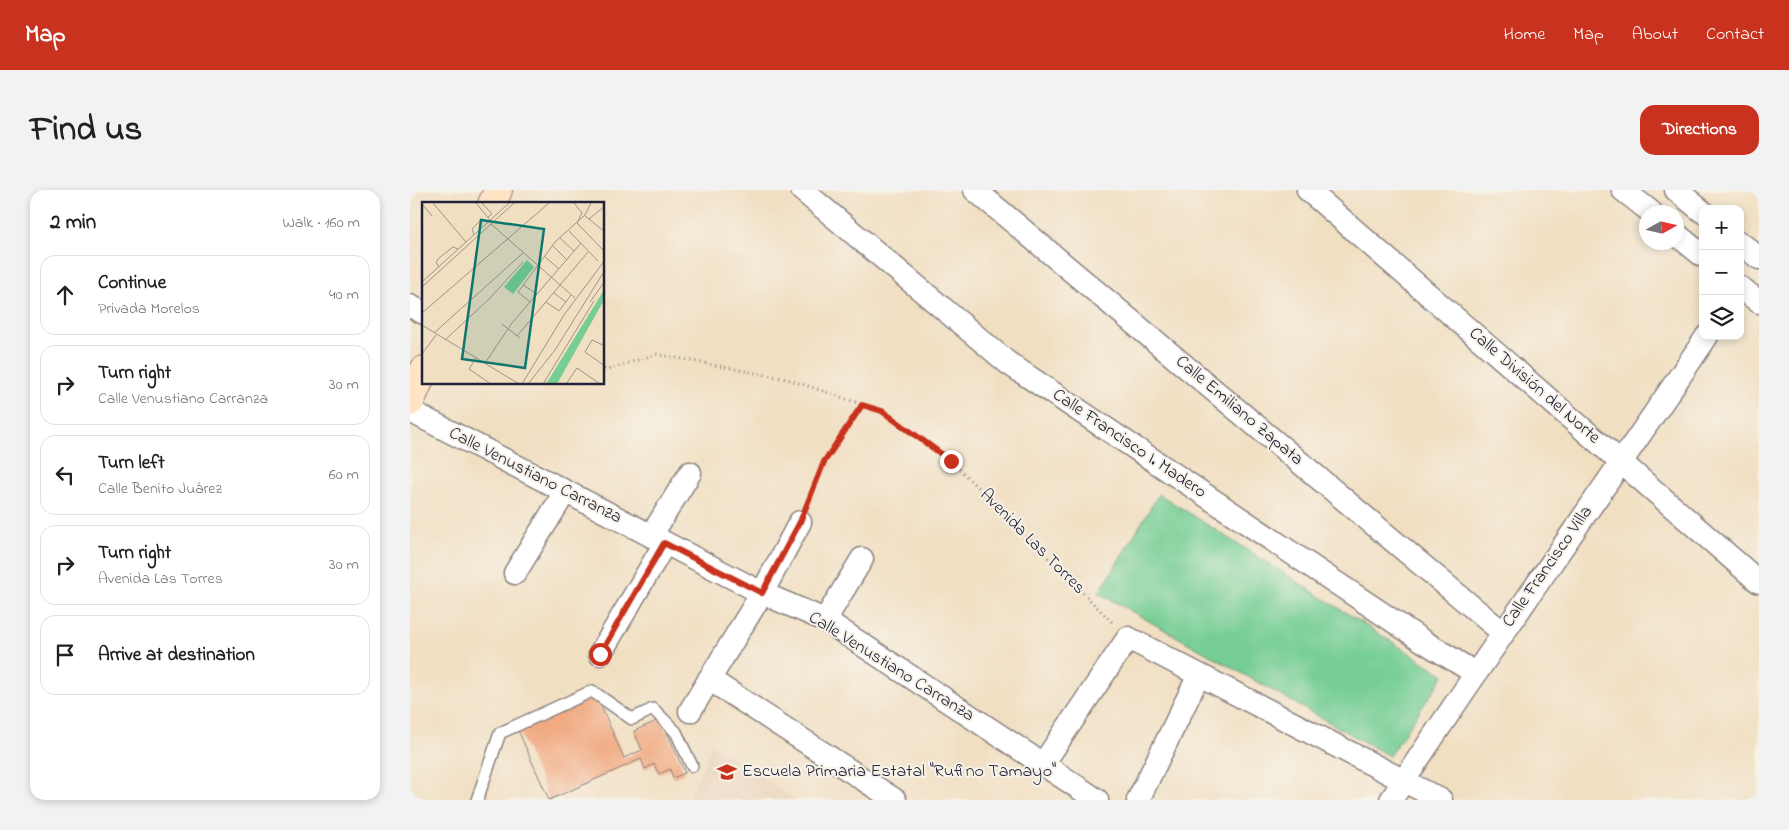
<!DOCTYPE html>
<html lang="en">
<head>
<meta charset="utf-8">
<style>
  :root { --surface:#fff; --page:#f2f2f2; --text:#202124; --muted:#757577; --line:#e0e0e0; --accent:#c8321e }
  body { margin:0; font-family:"Indie Flower",sans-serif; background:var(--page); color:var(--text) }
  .controls { position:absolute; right:15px; top:15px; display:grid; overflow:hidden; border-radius:10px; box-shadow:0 2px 8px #0003 }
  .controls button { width:45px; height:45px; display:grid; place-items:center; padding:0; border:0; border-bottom:1px solid var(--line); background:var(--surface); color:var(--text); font:25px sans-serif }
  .compass { position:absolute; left:1229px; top:15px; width:45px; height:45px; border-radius:50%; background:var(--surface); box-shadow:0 2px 8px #0003; rotate:82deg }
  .stop { position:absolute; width:15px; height:15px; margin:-11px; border:4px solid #c8321e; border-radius:50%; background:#fff }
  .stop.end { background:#c8321e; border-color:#fff; box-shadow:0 1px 5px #0008 }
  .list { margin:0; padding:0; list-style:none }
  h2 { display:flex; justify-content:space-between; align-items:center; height:65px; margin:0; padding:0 20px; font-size:21px }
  h2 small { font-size:16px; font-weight:400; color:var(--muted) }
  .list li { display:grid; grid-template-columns:32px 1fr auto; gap:15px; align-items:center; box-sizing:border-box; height:80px; margin:0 10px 10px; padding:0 10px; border:1px solid var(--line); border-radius:15px }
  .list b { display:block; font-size:19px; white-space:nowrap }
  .list p { margin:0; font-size:16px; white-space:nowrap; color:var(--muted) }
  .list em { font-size:16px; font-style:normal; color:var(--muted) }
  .icon { flex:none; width:28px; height:28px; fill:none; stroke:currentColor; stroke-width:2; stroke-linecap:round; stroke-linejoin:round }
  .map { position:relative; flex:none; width:1349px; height:610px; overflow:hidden; border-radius:15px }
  header { display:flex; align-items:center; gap:30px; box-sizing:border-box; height:70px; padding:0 25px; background:var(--accent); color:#fff }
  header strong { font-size:24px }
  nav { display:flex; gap:28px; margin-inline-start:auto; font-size:18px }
  .intro { display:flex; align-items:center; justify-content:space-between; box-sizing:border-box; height:120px; padding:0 30px }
  h1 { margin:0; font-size:35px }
  .button { padding:12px 22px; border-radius:15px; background:var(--accent); color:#fff; font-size:18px; font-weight:700 }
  main { display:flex; gap:30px; padding:0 30px }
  aside { flex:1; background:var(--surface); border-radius:15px; box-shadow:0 2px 8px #0003 }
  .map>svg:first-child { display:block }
  .built { fill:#ebd2b9 }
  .green { fill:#76ce94; stroke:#4c7868 }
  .building { fill:#f1aa82 }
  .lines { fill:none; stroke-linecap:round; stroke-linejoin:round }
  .lane-casing { stroke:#8a807e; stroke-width:14 }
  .street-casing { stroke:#8a807e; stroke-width:25 }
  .secondary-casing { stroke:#8a807e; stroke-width:30 }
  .path { stroke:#8a807e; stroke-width:3; stroke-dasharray:1 4; stroke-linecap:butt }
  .lane { stroke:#fff; stroke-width:11 }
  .street { stroke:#fff; stroke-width:22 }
  .secondary { stroke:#ffe4c6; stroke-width:28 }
  .route { stroke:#c8321e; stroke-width:6 }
  .labels { text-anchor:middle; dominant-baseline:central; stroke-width:4; stroke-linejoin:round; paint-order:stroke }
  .street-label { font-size:18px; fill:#22223b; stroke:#f7f3e8 }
  .poi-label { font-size:18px; fill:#22223b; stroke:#f7f3e8; text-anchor:start }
  .inset-road { fill:none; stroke:#9e938c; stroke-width:1 }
  .view { fill:#0f766e; fill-opacity:0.15; stroke:#0f766e; stroke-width:2.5 }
  .inset-edge { fill:none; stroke:#22223b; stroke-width:2.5 }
</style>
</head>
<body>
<header>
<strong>Map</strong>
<nav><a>Home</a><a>Map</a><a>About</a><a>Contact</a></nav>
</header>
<div class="intro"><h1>Find us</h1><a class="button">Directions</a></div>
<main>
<aside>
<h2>2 min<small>Walk · 160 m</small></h2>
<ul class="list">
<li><svg class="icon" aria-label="ahead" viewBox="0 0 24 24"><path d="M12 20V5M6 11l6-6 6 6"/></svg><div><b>Continue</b><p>Privada Morelos</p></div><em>40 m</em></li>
<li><svg class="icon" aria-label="right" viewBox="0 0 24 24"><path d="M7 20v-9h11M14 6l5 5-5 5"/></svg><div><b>Turn right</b><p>Calle Venustiano Carranza</p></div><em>30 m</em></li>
<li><svg class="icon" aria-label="left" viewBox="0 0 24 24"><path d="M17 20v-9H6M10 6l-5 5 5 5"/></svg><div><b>Turn left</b><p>Calle Benito Juárez</p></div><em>60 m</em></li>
<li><svg class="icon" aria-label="right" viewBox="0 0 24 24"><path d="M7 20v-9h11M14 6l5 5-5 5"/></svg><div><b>Turn right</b><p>Avenida Las Torres</p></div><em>30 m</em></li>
<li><svg class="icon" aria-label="arrive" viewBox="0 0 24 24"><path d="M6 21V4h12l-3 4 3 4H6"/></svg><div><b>Arrive at destination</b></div></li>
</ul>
</aside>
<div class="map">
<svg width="1349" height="610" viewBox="0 0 1349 610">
  <rect width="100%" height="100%" fill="#f7f3e8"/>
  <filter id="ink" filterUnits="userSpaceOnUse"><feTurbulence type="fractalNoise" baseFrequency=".02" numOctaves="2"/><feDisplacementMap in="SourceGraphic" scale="10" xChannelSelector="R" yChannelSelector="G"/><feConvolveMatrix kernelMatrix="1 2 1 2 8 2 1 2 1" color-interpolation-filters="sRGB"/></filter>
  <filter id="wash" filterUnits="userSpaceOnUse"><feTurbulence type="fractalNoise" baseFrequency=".0096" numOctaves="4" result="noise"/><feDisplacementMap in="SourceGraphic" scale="20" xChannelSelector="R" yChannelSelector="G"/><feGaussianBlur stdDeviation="1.12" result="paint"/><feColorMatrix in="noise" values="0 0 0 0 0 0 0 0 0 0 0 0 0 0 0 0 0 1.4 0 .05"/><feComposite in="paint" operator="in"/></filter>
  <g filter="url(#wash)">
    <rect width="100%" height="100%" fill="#f1dfc2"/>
    <path class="built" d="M302,555L387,610H278Z"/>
    <path class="green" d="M749,304L1034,485L979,566L689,403Z"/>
    <g id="blocks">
      <path class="building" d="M186,505L214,568L232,560L224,541L251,529L275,583L263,588L260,579L249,584L244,574L235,579L231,569L139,610L108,540Z"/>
    </g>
  </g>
  <g filter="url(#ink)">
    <use href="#blocks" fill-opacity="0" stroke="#8a807e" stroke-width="1"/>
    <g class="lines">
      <defs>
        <path id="lane" d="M67,610L90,543L182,501L222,529L243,519L266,542L282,576"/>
        <path id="street" d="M392,0L598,173L1013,451L1065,483
          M565,0L1092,442
          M898,0L1349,392
          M1213,0L1241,22
          M1266,0L1293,22
          M1266,44L1293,66
          M1330,53L1349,68
          M1330,97L1349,112
          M0,116L14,123
          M0,221L352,403L415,430L687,610
          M241,346L280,283
          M105,383L155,302
          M415,430L452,369
          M190,464L255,353
          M299,489L485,610
          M280,521L352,403L390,332
          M633,574L718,448L1031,610
          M728,610L789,485
          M981,610C1084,453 1193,301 1297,146"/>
        <path id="secondary" d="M82,14L88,0
          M0,212L14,180"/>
      </defs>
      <use href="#lane" class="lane-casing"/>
      <use href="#street" class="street-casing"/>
      <use href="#secondary" class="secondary-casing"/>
      <path class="path" d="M194,179L198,180L246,164L377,189L472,221L541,271L702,432
        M398,312L414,272L452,215"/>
      <use href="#lane" class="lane"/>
      <use href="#street" class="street"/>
      <use href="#secondary" class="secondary"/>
    </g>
  </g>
  <g class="lines" filter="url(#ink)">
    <path class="route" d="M190,464L254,353L352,403L390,332L414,272L452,215L472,221L541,271"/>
  </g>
  <defs>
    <symbol id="school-bare" viewBox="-9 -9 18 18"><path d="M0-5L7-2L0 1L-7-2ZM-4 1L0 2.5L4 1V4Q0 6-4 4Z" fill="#c8321e" stroke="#f7f3e8" stroke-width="2.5" paint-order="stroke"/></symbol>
  </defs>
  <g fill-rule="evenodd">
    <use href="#school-bare" x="303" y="568" width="28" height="28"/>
  </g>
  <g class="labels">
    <g class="street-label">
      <text transform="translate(1124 196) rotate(41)">Calle División del Norte</text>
      <text transform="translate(829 221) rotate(40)">Calle Emiliano Zapata</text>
      <text transform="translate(719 254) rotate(34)">Calle Francisco I. Madero</text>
      <text transform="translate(125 286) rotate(27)">Calle Venustiano Carranza</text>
      <text transform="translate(622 352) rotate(45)">Avenida Las Torres</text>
      <text transform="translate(1138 377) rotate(-55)">Calle Francisco Villa</text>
      <text transform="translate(481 477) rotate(32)">Calle Venustiano Carranza</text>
    </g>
    <g class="poi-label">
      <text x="332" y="582">Escuela Primaria Estatal "Rufino Tamayo"</text>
    </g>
  </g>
  <g transform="translate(12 12)">
    <rect width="182" height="182" fill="#f1dfc2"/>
    <path d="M105,58L112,65L91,92L82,85ZM182,88V98L135,182H124Z" fill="#76ce94"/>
    <path class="inset-road" d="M11,1L44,40M54,1L68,18M60,1L70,12L66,15M152,1L160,11L155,21L183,50M0,2L10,14M162,13L183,30M167,17L183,4M69,22L153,96M147,29L176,59M52,33L50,27L60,17L66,20M138,36L152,49M131,44L145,58M122,54L137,67M17,65L14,60L17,56L31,45L36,47M0,80L87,1M101,83L115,92M0,85L92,1M132,91L144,100M108,100L96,90L134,39L163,13L169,1M124,100L137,109L149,93M168,100L183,79M0,111L127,1M80,122L98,136M0,123L97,182M12,131L101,51M95,134L166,50M23,138L66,98L101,60M183,144L170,138L163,150L183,164M0,152L14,133M54,156L47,167L69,182M63,161L90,121L159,41M100,182L142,113L183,58M106,182L133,148L183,68M121,182L172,99M144,182L155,166L178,182"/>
    <path class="view" d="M59,18L122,27L103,166L40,157Z"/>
    <rect width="182" height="182" class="inset-edge"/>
  </g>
</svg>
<div class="controls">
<button>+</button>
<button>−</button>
<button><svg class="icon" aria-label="layers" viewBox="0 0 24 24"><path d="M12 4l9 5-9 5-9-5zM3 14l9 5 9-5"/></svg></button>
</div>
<svg class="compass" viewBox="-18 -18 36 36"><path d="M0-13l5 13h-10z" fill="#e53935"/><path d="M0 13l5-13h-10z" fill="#757577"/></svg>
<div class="stop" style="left:190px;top:464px"></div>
<div class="stop end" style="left:541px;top:271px"></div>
</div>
</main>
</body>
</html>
